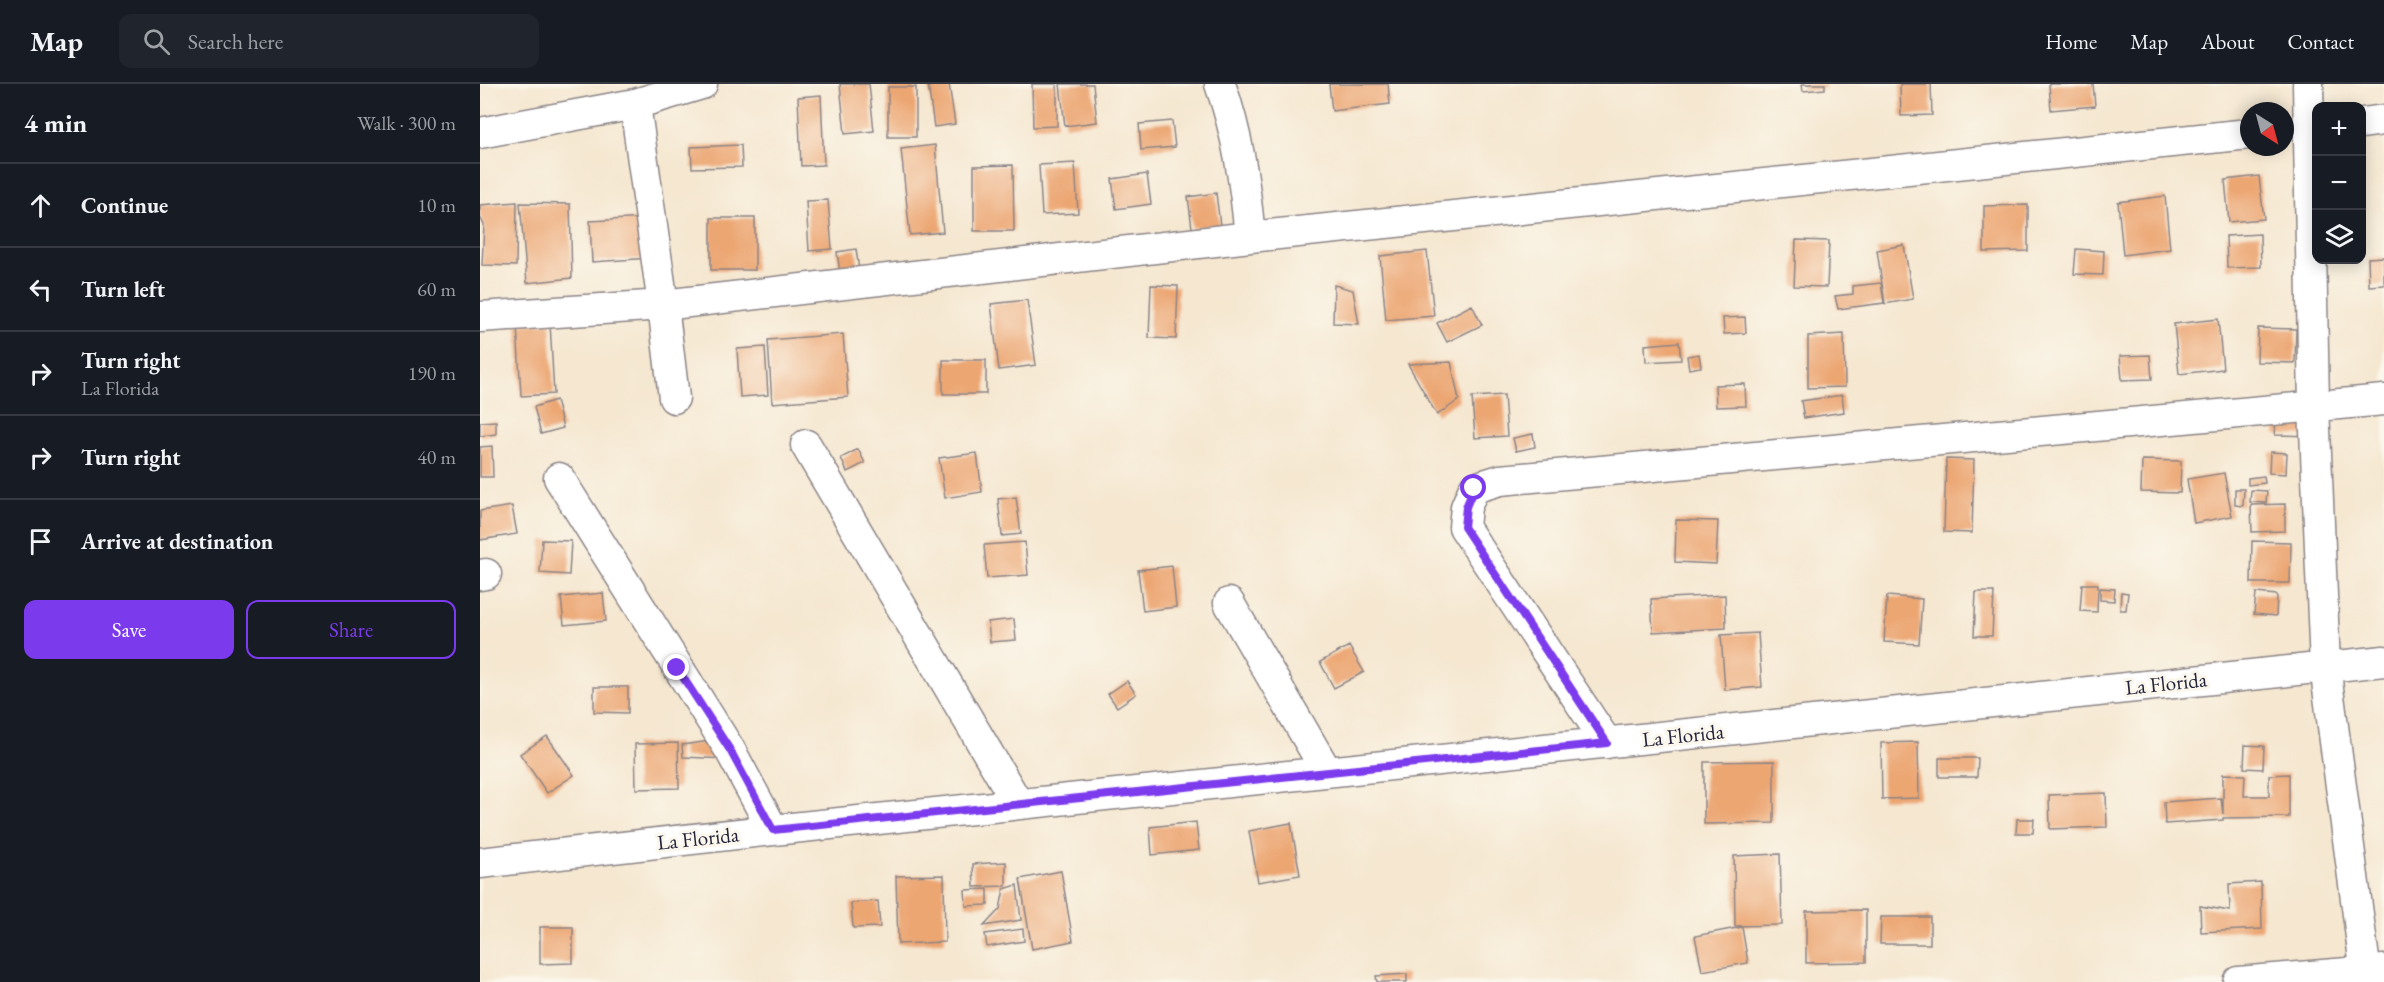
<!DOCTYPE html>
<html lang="en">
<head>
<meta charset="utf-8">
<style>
  :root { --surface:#171b24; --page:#20242c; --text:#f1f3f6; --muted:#9ea1a6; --line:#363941; --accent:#7c3aed }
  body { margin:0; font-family:"EB Garamond",serif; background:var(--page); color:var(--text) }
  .controls { position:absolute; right:18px; top:18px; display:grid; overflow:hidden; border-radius:12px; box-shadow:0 3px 15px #0003 }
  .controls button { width:54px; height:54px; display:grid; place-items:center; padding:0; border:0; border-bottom:2px solid var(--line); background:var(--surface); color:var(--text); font:30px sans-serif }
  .compass { position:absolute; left:1760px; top:18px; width:54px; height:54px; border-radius:50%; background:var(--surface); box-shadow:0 3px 15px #0003; rotate:144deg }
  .stop { position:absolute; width:18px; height:18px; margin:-14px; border:4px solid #7c3aed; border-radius:50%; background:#fff }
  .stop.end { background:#7c3aed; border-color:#fff; box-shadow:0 2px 6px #0008 }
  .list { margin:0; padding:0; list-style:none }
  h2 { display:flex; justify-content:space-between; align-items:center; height:78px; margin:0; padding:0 24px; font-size:26px }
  h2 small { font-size:20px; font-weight:400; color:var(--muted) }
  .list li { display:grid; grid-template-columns:39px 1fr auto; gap:18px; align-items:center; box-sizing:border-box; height:84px; padding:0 24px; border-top:2px solid var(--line) }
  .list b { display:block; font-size:22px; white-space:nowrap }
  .list p { margin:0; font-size:20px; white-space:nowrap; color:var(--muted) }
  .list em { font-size:20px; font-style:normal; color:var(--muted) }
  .actions { display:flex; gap:12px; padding:18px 24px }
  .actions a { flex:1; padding:14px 0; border:2px solid var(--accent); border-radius:12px; text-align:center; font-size:21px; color:var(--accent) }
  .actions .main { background:var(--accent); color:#fff }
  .icon { flex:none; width:33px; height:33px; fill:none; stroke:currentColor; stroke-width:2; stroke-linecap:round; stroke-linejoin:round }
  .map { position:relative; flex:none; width:1904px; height:898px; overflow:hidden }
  header { display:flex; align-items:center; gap:36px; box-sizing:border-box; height:84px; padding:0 30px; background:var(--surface); border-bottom:2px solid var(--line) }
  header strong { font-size:28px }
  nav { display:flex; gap:33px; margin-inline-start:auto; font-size:21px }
  .search { width:420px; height:54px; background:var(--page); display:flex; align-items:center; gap:15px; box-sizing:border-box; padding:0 21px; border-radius:12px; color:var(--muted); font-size:22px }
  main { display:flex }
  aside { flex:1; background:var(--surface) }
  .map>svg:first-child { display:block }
  .building { fill:#eca672 }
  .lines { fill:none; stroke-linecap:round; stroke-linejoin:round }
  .street-casing { stroke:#8c8486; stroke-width:33 }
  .street { stroke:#fff; stroke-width:30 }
  .route { stroke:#7c3aed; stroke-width:8 }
  .labels { text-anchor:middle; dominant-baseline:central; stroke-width:6; stroke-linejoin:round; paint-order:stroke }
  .street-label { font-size:21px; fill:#22223b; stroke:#fbf7ec }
</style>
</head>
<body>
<header>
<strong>Map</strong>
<div class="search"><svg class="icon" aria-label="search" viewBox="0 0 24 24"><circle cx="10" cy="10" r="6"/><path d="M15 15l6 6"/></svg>Search here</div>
<nav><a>Home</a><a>Map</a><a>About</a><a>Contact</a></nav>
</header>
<main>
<aside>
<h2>4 min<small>Walk · 300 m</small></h2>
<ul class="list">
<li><svg class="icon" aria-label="ahead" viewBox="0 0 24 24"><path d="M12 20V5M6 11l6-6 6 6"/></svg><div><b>Continue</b></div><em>10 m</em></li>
<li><svg class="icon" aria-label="left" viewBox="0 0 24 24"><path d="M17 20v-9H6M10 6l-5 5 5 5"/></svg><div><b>Turn left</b></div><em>60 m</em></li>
<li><svg class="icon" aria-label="right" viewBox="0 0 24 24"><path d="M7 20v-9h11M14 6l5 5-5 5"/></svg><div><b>Turn right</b><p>La Florida</p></div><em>190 m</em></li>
<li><svg class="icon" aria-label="right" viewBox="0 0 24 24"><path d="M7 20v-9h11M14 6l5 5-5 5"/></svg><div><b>Turn right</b></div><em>40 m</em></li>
<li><svg class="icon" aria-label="arrive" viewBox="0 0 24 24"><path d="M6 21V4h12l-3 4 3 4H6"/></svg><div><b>Arrive at destination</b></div></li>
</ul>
<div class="actions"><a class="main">Save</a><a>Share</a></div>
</aside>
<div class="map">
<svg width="1904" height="898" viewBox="0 0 1904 898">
  <rect width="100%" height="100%" fill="#fbf7ec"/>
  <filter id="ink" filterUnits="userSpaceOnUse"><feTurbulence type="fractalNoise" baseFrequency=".0167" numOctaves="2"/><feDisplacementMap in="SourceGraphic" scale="12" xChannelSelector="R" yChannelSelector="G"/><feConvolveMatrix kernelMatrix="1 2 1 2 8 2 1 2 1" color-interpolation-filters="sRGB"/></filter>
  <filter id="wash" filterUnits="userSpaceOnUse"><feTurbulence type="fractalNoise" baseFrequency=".008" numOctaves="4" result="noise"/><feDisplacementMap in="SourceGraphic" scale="24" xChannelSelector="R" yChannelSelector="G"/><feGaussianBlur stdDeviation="1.35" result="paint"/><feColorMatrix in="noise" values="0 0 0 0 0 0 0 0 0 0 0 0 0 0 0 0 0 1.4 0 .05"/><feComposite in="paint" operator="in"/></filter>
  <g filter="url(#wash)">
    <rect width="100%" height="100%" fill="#f5e7d0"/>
    <g id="blocks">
      <path class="building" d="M360,0H389L394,47L365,50Z
        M448,0H469L475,40L454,43Z
        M552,0H577V42L553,43Z
        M580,0H613L617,38L585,42Z
        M849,0H908L910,20L852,27Z
        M1322,0H1345V5L1323,7Z
        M1420,0H1451L1452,31L1421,32Z
        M1569,0H1613L1615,22L1571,26Z
        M408,3H436V53H408Z
        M341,11L344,81L321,82L318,13Z
        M692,37L695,63L661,66L659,40Z
        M261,61L262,83L212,84L211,63Z
        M455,61L463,148L430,151L421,65Z
        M595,79L598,129L562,131L559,81Z
        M533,81L534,147H494V82Z
        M667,90L671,120L636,125L632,95Z
        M1779,92L1784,135L1749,138L1745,96Z
        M736,109L740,141L712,144L708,113Z
        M1685,112L1690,165L1643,171L1638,118Z
        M348,116L352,165L329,167L326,117Z
        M37,118L36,182L2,181L4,141L0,133V121Z
        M40,119L90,120L92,194L47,199Z
        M1548,121V167L1504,168V122Z
        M168,134L171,174L112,178L110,137Z
        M231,134H275V186H231Z
        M1780,150L1781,183L1747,184L1746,152Z
        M1316,156L1349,157L1347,203L1314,202Z
        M1424,161L1433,215L1405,220L1397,166Z
        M376,165L379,186L360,189L357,168Z
        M1596,165L1624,167L1623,191L1594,190Z
        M947,167L954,232L906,236L900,172Z
        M1904,173V201L1889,202L1888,174Z
        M1401,199L1404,219L1358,225L1355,212L1373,210V202Z
        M671,201L698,202L696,255L669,254Z
        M854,201L873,206L879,240L853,239Z
        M547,216L556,281L519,286L511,220Z
        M992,221L1002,241L967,258L957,239Z
        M1265,233L1266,249L1244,250L1243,234Z
        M1738,235L1743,285L1699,290L1694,240Z
        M70,239L74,310L41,312L37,241Z
        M1778,244L1816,245L1815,279L1777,278Z
        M363,250L368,313L292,319L288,256Z
        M1364,250L1365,303L1328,304V252Z
        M1199,258L1201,276L1166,278L1165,261Z
        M285,263L288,311L260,313L257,265Z
        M1219,270L1221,283L1209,285L1207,272Z
        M1670,271L1672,295L1642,296L1640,272Z
        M463,276H506V310H463Z
        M971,278L979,316L957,331L928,280Z
        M1265,300L1266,322L1236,323L1235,301Z
        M1024,311L1027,352L995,354L992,313Z
        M1362,311L1364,328L1324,334L1321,317Z
        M76,316L83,344L61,350L54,323Z
        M16,337V350L0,352V338Z
        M1796,337L1832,338L1831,352L1795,351Z
        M1053,350L1055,363L1036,367L1033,354Z
        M12,362L13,393H0V363Z
        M378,365L385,379L367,388L361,374Z
        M1790,368L1807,369L1806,390L1789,389Z
        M497,369L502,408L465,414L459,374Z
        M1466,375L1494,376L1492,449L1464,448Z
        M1662,376L1701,377L1700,409L1661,408Z
        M1744,389L1752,432L1714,439L1707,395Z
        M1784,392L1785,399L1768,401V394Z
        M1755,405H1764L1763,422L1755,421Z
        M1771,406L1787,407L1786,419L1770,418Z
        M536,413L541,450L522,452L518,415Z
        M1805,420V447L1772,448L1771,421Z
        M32,422L37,450L0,456V427Z
        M1196,436L1238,437L1236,480L1195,478Z
        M62,456L91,457L89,491L60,489Z
        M1772,457L1811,458L1810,499H1771Z
        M545,458L548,491L507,494L504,461Z
        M692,482L696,523L663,527L658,486Z
        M1602,500H1618L1617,528L1600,527Z
        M1620,504L1635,505L1634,517L1620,516Z
        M1496,508H1514L1512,552H1494Z
        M1641,508L1648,509L1646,526H1640Z
        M123,509L126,537L84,541L81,513Z
        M1776,509L1797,511L1796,532L1774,530Z
        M1245,511L1246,544L1173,548L1171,515Z
        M1407,512L1442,515L1439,560L1404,558Z
        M534,535L536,556L510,558L508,538Z
        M1278,549L1282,603L1245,606L1241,551Z
        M869,562L884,588L854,604L840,578Z
        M647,597L656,610L637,623L628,610Z
        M114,603H148V629L114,628Z
        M67,652L94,691L67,709L40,670Z
        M230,657L246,675L203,673L202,661Z
        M1438,658L1439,714L1402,715L1401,659Z
        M198,659L199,704L156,705L155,660Z
        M1765,661L1784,662L1783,685L1764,684Z
        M1459,674H1498L1497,693H1459Z
        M1294,677V739L1224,740V678Z
        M1743,690L1765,691L1764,712H1789V691L1809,690V733L1743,734V736L1685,740L1684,718L1741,714L1743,730Z
        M1626,709L1627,743L1570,745L1569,711Z
        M1537,735H1554L1553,749H1536Z
        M716,738L719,766L672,771L670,743Z
        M811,739L820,791L778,798L769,747Z
        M1300,770L1302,841L1255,842L1254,772Z
        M526,778V802L494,803L493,780Z
        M581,787L593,857L552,865L540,795Z
        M464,791L465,858L418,860L416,792Z
        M1781,798L1782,845L1721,848L1720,822L1750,827L1749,800Z
        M537,801L541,836L504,842L520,825L524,805Z
        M508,805V821L486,822L485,806Z
        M398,817L400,843L373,844L371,819Z
        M1386,826V878L1326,879V827Z
        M1401,833H1450V860H1400Z
        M60,843H93V879L60,880Z
        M1262,843L1268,879L1222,887L1215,852Z
        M543,845L544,857L507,863L505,850Z
        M927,890V898H897L896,892Z"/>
    </g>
  </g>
  <g filter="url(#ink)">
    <use href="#blocks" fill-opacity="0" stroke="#8c8486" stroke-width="1.5"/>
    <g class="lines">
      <defs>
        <path id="street" d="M740,0C758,50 765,100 770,153
          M1828,0L1834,322L1845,582L1887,898
          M1882,39L1904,36
          M0,49L155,20
          M0,233L183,221L155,20L222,0
          M194,314L183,221L770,153L1769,50
          M326,361L538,720
          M79,394L250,666L293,746
          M0,491L6,490
          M749,519L847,688
          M1127,659L984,443L986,423L994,404L1020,396L1904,316
          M0,779L293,746L1904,577
          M1758,898L1904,886"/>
      </defs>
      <use href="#street" class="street-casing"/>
      <use href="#street" class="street"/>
    </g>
  </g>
  <g class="lines" filter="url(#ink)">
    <path class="route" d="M197,584L250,666L293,746L1127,659L984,443L986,423L994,404"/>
  </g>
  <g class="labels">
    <g class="street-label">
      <text transform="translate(1686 599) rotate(-6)">La Florida</text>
      <text transform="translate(1203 651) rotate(-6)">La Florida</text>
      <text transform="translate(218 754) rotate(-6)">La Florida</text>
    </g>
  </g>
</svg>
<div class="controls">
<button>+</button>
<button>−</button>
<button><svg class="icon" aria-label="layers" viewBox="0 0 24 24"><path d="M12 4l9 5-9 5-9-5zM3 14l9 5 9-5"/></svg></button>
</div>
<svg class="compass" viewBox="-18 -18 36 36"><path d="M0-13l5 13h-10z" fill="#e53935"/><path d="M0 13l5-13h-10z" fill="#9ea1a6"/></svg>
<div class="stop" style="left:994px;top:404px"></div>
<div class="stop end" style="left:197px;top:584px"></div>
</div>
</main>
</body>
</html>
